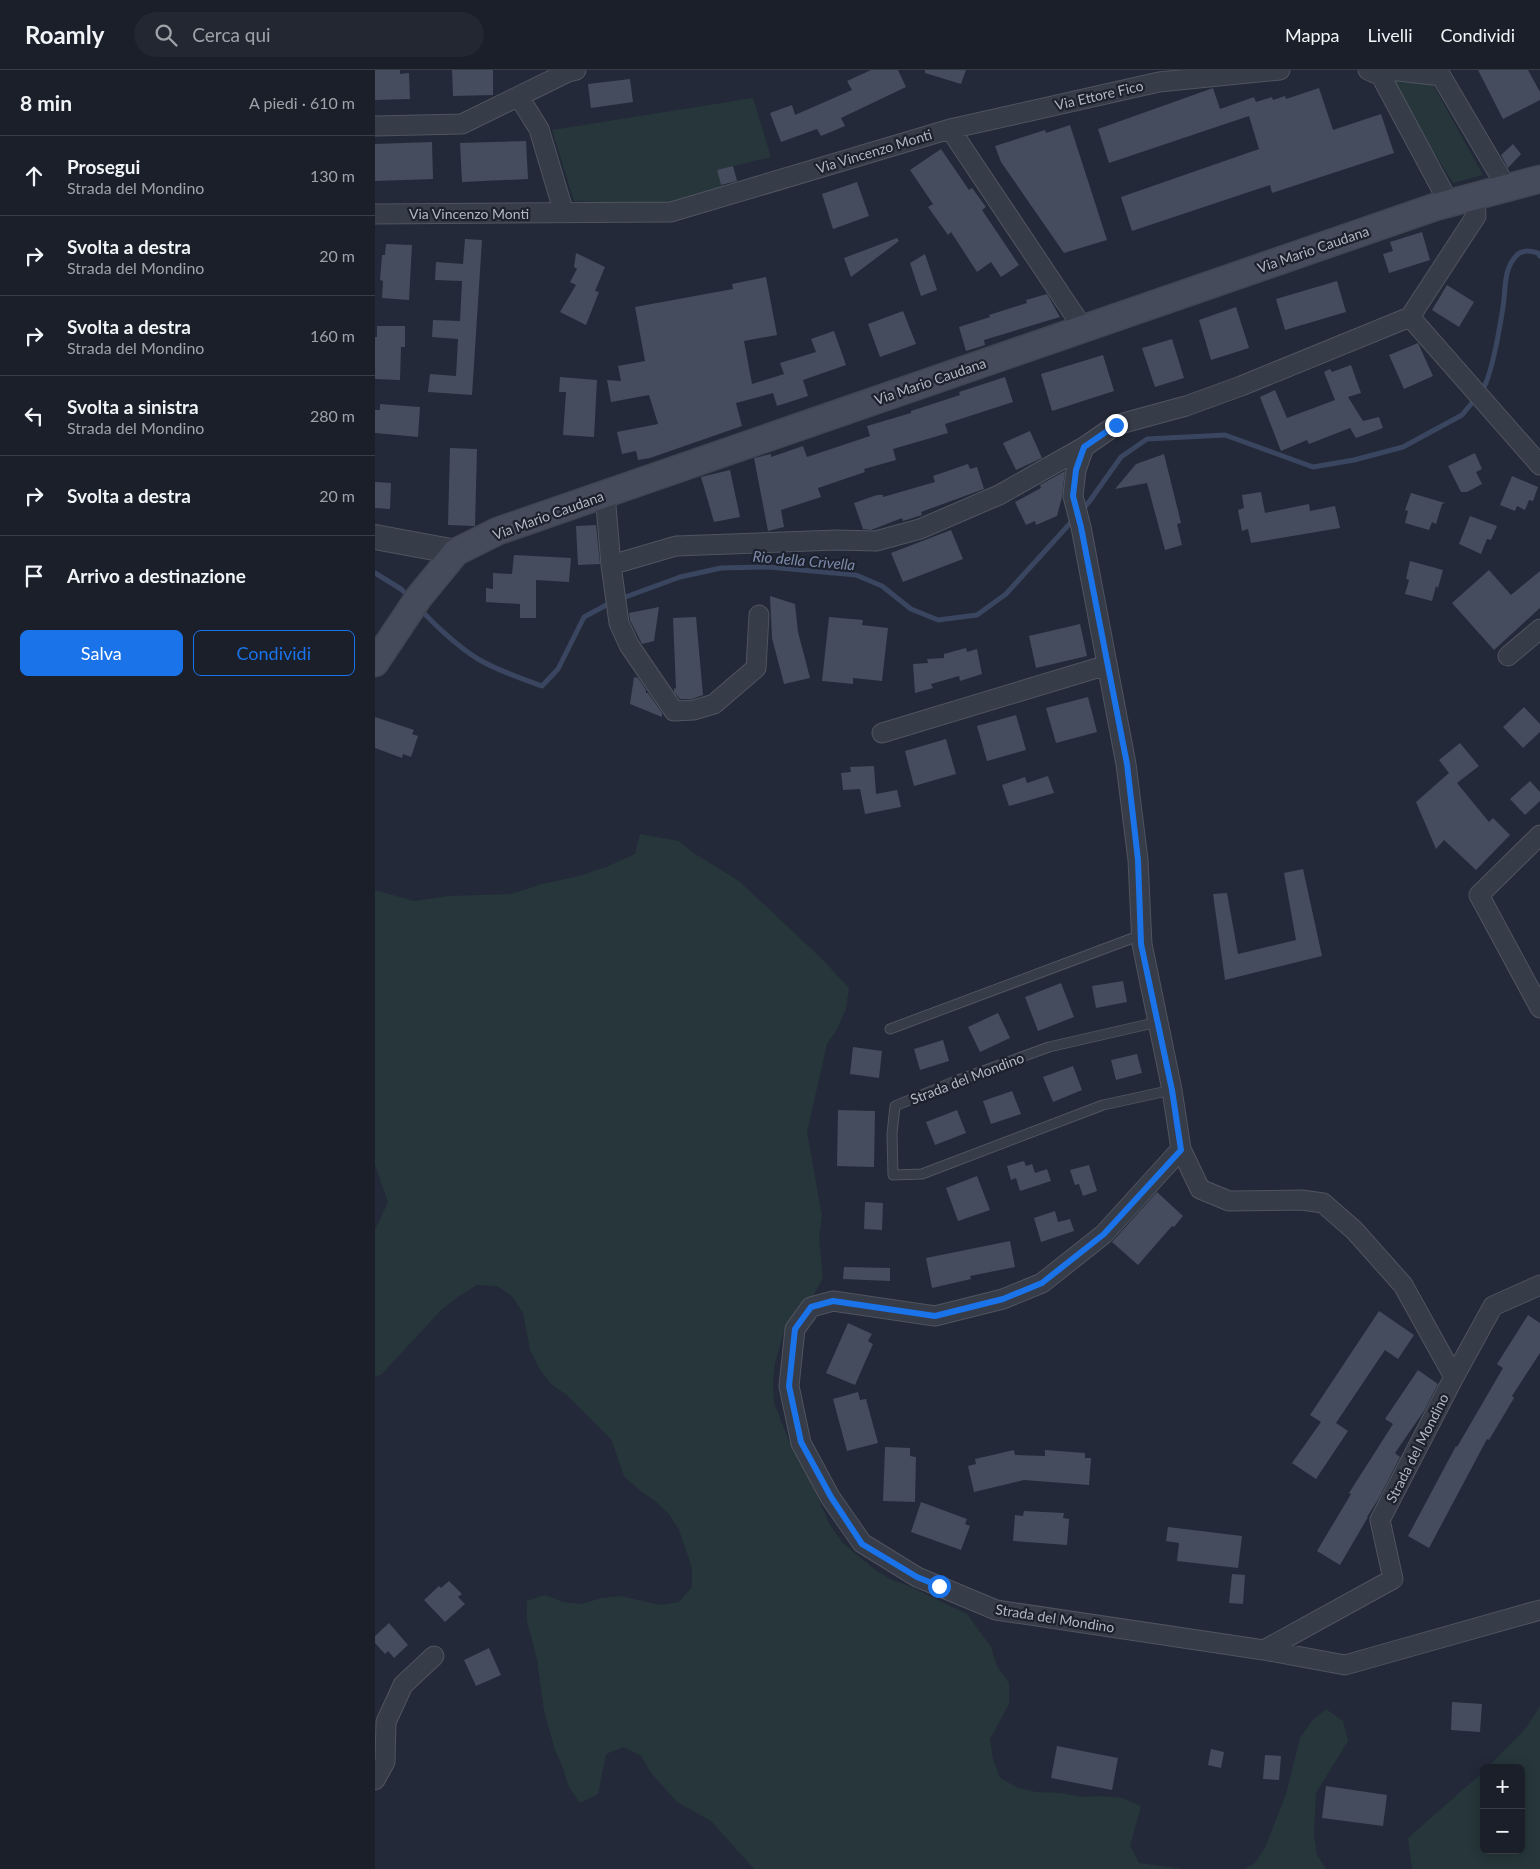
<!DOCTYPE html>
<html lang="it">
<head>
<meta charset="utf-8">
<style>
  :root { --surface:#1a1f2a; --page:#232732; --text:#f1f3f6; --muted:#9fa2a8; --line:#383d47; --accent:#1a73e8 }
  body { margin:0; font-family:Lato,sans-serif; background:var(--page); color:var(--text) }
  .controls { position:absolute; right:15px; bottom:15px; display:grid; overflow:hidden; border-radius:8px; box-shadow:0 2px 12px #0003 }
  .controls button { width:45px; height:45px; display:grid; place-items:center; padding:0; border:0; border-bottom:1px solid var(--line); background:var(--surface); color:var(--text); font:25px sans-serif }
  .stop { position:absolute; width:15px; height:15px; margin:-11px; border:4px solid #1a73e8; border-radius:50%; background:#fff }
  .stop.end { background:#1a73e8; border-color:#fff; box-shadow:0 1px 5px #0008 }
  .list { margin:0; padding:0; list-style:none }
  h2 { display:flex; justify-content:space-between; align-items:center; height:65px; margin:0; padding:0 20px; font-size:21px }
  h2 small { font-size:16px; font-weight:400; color:var(--muted) }
  .list li { display:grid; grid-template-columns:32px 1fr auto; gap:15px; align-items:center; box-sizing:border-box; height:80px; padding:0 20px; border-top:1px solid var(--line) }
  .list b { display:block; font-size:19px; white-space:nowrap }
  .list p { margin:0; font-size:16px; white-space:nowrap; color:var(--muted) }
  .list em { font-size:16px; font-style:normal; color:var(--muted) }
  .actions { display:flex; gap:10px; padding:15px 20px }
  .actions a { flex:1; padding:11px 0; border:1px solid var(--accent); border-radius:8px; text-align:center; font-size:18px; color:var(--accent) }
  .actions .main { background:var(--accent); color:#fff }
  .icon { flex:none; width:28px; height:28px; fill:none; stroke:currentColor; stroke-width:2; stroke-linecap:round; stroke-linejoin:round }
  .map { position:relative; flex:none; width:1165px; height:1799px; overflow:hidden }
  header { display:flex; align-items:center; gap:30px; box-sizing:border-box; height:70px; padding:0 25px; background:var(--surface); border-bottom:1px solid var(--line) }
  header strong { font-size:24px }
  nav { display:flex; gap:28px; margin-inline-start:auto; font-size:18px }
  .search { width:350px; height:45px; background:var(--page); display:flex; align-items:center; gap:12px; box-sizing:border-box; padding:0 18px; border-radius:28px; color:var(--muted); font-size:19px }
  main { display:flex }
  aside { flex:1; background:var(--surface) }
  .map>svg:first-child { display:block }
  .green { fill:#26363a }
  .lines { fill:none; stroke-linecap:round; stroke-linejoin:round }
  .stream { stroke:#3a4560; stroke-width:5 }
  .building { fill:#454c5d }
  .service-casing { stroke:#4f5460; stroke-width:11 }
  .minor-casing { stroke:#4f5460; stroke-width:21 }
  .tertiary-casing { stroke:#4f5460; stroke-width:26 }
  .secondary-casing { stroke:#404552; stroke-width:29 }
  .service { stroke:#373c49; stroke-width:9 }
  .minor { stroke:#373c49; stroke-width:19 }
  .tertiary { stroke:#373c49; stroke-width:24 }
  .secondary { stroke:#454b5b; stroke-width:26 }
  .route { stroke:#1a73e8; stroke-width:6 }
  .labels { text-anchor:middle; dominant-baseline:central; stroke-width:4.5; stroke-linejoin:round; paint-order:stroke }
  .street-label { font-size:14px; fill:#b2b7c5; stroke:#1c212d }
  .water-label { font-size:15px; font-style:italic; fill:#7c8aaa; stroke:#1c212d }
</style>
</head>
<body>
<header>
<strong>Roamly</strong>
<div class="search"><svg class="icon" aria-label="search" viewBox="0 0 24 24"><circle cx="10" cy="10" r="6"/><path d="M15 15l6 6"/></svg>Cerca qui</div>
<nav><a>Mappa</a><a>Livelli</a><a>Condividi</a></nav>
</header>
<main>
<aside>
<h2>8 min<small>A piedi · 610 m</small></h2>
<ul class="list">
<li><svg class="icon" aria-label="ahead" viewBox="0 0 24 24"><path d="M12 20V5M6 11l6-6 6 6"/></svg><div><b>Prosegui</b><p>Strada del Mondino</p></div><em>130 m</em></li>
<li><svg class="icon" aria-label="right" viewBox="0 0 24 24"><path d="M7 20v-9h11M14 6l5 5-5 5"/></svg><div><b>Svolta a destra</b><p>Strada del Mondino</p></div><em>20 m</em></li>
<li><svg class="icon" aria-label="right" viewBox="0 0 24 24"><path d="M7 20v-9h11M14 6l5 5-5 5"/></svg><div><b>Svolta a destra</b><p>Strada del Mondino</p></div><em>160 m</em></li>
<li><svg class="icon" aria-label="left" viewBox="0 0 24 24"><path d="M17 20v-9H6M10 6l-5 5 5 5"/></svg><div><b>Svolta a sinistra</b><p>Strada del Mondino</p></div><em>280 m</em></li>
<li><svg class="icon" aria-label="right" viewBox="0 0 24 24"><path d="M7 20v-9h11M14 6l5 5-5 5"/></svg><div><b>Svolta a destra</b></div><em>20 m</em></li>
<li><svg class="icon" aria-label="arrive" viewBox="0 0 24 24"><path d="M6 21V4h12l-3 4 3 4H6"/></svg><div><b>Arrivo a destinazione</b></div></li>
</ul>
<div class="actions"><a class="main">Salva</a><a>Condividi</a></div>
</aside>
<div class="map">
<svg width="1165" height="1799" viewBox="0 0 1165 1799">
  <rect width="100%" height="100%" fill="#232938"/>
  <path class="green" d="M1014,9L1056,11L1108,105L1078,113Z
    M378,28L396,87L342,100L347,119L293,135L199,131L177,60Z
    M265,764L304,771L317,782L364,811L447,889L474,918L471,939L462,959L452,974L432,1062L447,1146L444,1168L448,1208L438,1226L423,1239L411,1255L400,1293L398,1312L399,1333L414,1371L426,1390L455,1455L468,1473L499,1499L515,1509L534,1516L592,1544L616,1577L622,1596L634,1613V1634L615,1669L618,1689L625,1708L643,1718L661,1722L686,1723L706,1727L725,1726L747,1728L766,1736L755,1776L764,1793L809,1799H379L336,1751L302,1732L276,1703L266,1686L249,1677L231,1684L223,1724L205,1733L194,1717L188,1698L180,1680L169,1641L162,1589L152,1551V1531L170,1525L188,1532L207,1534L226,1528L246,1526L285,1535L304,1532L317,1517V1498L304,1460L294,1444L280,1431L264,1420L249,1406L236,1369L193,1326L176,1314L164,1298L155,1280L148,1243L137,1226L122,1216L102,1215L84,1226L67,1239L6,1305L0,1306V1160L13,1132L0,1095V820L39,831L74,826L136,824L167,814L204,806L231,797L260,784Z
    M1165,1636V1799H1037L1033,1768L1109,1701V1780H1146V1698H1112L1151,1658Z
    M951,1639L968,1651L973,1671L941,1723L939,1765L942,1785L951,1799H869L879,1794L890,1778L911,1724L925,1668L936,1652Z"/>
  <g class="lines">
    <path class="stream" d="M1106,322C1117,308 1125,256 1128,237C1131,219 1128,200 1141,186C1147,179 1155,181 1163,183L1165,186
      M706,441L714,432L746,387L772,369L850,365L938,397L979,390L1028,377L1087,345L1101,328
      M0,503L26,519L34,527
      M245,529L305,507L346,498L394,497L481,505L507,516L536,539L563,550L602,545L631,524L699,449
      M45,539C62,557 82,576 103,589C123,601 146,608 167,616L183,599L209,547L237,532"/>
  </g>
  <path class="building" d="M0,0H25V4L34,3L35,29L0,30Z
    M77,0H118V25L78,26Z
    M496,0H523L531,17L466,48L470,56L446,66L442,59L406,72L395,43L417,35L420,45L477,20L472,11Z
    M550,0H591L586,14L550,3Z
    M1103,0H1153L1165,22V30L1128,49Z
    M255,9L258,32L216,38L213,14Z
    M838,18L845,39L879,27L881,32L897,27L898,30L910,26L911,29L944,18L958,60L1006,44L1019,83L897,123L895,115L757,161L746,127L884,79L874,46L734,93L723,59Z
    M695,55L732,170L689,183L626,92L620,76L670,60L671,63Z
    M151,71L153,109L87,112L85,73Z
    M57,72L58,109L0,111V74Z
    M1138,74L1146,84L1133,98L1126,85Z
    M566,79L594,120L597,118L611,137L607,140L644,195L626,207L616,192L602,202L576,162L573,165L553,137L558,134L535,100Z
    M358,96L362,111L346,115L342,100Z
    M482,112L494,146L458,159L447,124Z
    M1047,162L1055,190L1014,203L1008,184L1018,181L1015,172Z
    M522,168L524,171L476,207L469,188Z
    M90,169L107,170L97,325L53,322L55,304L81,306L83,269L57,267L58,250L85,251L87,211L60,210L61,192L88,194Z
    M11,174L37,175L34,230L7,228L8,211L5,210L7,185H10Z
    M201,183L230,197L220,221L224,222L211,255L185,242L201,215L195,212L202,199L199,197Z
    M550,184L562,220L546,226L535,193Z
    M391,207L402,265L369,271L377,314L409,304L405,293L441,282L436,269L459,261L471,295L428,310L433,326L402,336L398,323L361,333L367,356L275,388L263,390L261,381L247,384L242,362L283,354L274,325L236,332L232,310L246,311L243,296L270,291L260,237L358,219L357,214Z
    M962,211L971,242L910,260L901,229Z
    M1072,215L1099,232L1084,257L1057,240Z
    M672,224L685,247L609,270L610,275L591,281L584,257L615,247L614,245L652,233L651,230Z
    M861,237L874,278L836,290L824,250Z
    M528,241L541,274L505,287L493,254Z
    M2,256H30V277H26L25,310L0,309V267H2Z
    M797,269L809,308L780,317L767,278Z
    M1043,273L1058,306L1029,319L1014,285Z
    M728,285L739,321L677,341L666,304Z
    M976,295L986,323L973,327L988,351L1004,347L1008,358L981,368L975,358L934,374L932,370L906,381L885,327L900,320L912,348L960,330L949,302L955,299L957,302Z
    M185,307L222,310L219,367L188,365L191,322H184Z
    M630,307L638,332L570,354L573,363L518,379L521,390L489,399L490,402L443,418L446,427L406,440L409,457L393,461L379,388L396,384V387L428,376L432,387L495,366L492,356L536,343V341L585,325L584,322Z
    M5,334L45,337L43,367L0,363V340H5Z
    M655,361L667,388L641,400L628,373Z
    M75,378L102,379L100,456L73,455Z
    M1100,383L1107,399L1101,402L1107,414L1092,422H1086L1073,396Z
    M789,384L806,453L802,454L807,475L790,480L772,413L740,419L761,394Z
    M593,394L595,399L602,397L609,419L546,442L547,445L528,451L527,448L496,460L488,459L479,433L502,425H508V427L560,412L558,406Z
    M355,400L365,447L339,452L326,407Z
    M690,401L687,427L682,446L661,455L660,451L651,455L640,432L666,418L665,415Z
    M1137,406L1163,417L1158,431L1154,430L1150,440L1142,436L1140,441L1125,435Z
    M0,412L16,413L15,439L0,438Z
    M886,422L890,443L934,434L935,441L960,436L965,458L876,473L873,459L867,461L863,440L869,438L867,425Z
    M1036,423L1070,433L1067,434L1061,454L1057,452L1054,460L1030,453L1033,441L1030,440Z
    M1095,446L1122,456L1116,470L1112,469L1106,484L1084,474Z
    M221,455L225,494L203,495L201,456Z
    M576,460L588,489L528,512L516,483Z
    M139,485L196,488L194,512L161,510V548H145V534L111,532V518L118,519V503L137,504Z
    M1035,491L1068,500L1063,518L1061,516L1057,531L1030,524L1034,510L1031,509Z
    M1114,500L1136,525L1165,501V538L1119,580L1077,533Z
    M395,526L420,534L423,562L435,608L409,614L397,568Z
    M284,537L279,571L267,574L255,550L254,543Z
    M321,547L328,625L317,629H305L299,622V618L301,619L298,548Z
    M454,547L488,550L487,555L513,558L507,611L478,608V614L447,611Z
    M705,554L712,586L661,598L654,566Z
    M591,578L592,582L602,579L607,604L585,611L584,606L556,614L558,618L540,623L538,594L553,593L552,589L569,588V584Z
    M259,607L263,608L271,620V623H273L287,643V647L255,634Z
    M713,627L722,662L681,673L671,638Z
    M1149,637L1165,654V662L1148,678L1128,657Z
    M641,645L651,680L612,691L602,656Z
    M0,647L39,660L37,664L43,666L36,687L28,684L27,688L0,678Z
    M571,669L581,704L539,716L530,681Z
    M1085,673L1104,696L1082,713L1114,752L1118,748L1135,765L1101,800L1069,770L1061,779L1041,732L1074,703L1064,690Z
    M499,696L501,724L522,720L526,737L490,744L485,719L468,720L466,703L476,702L475,697Z
    M673,706L679,723L634,736L627,715L650,707L652,713Z
    M1155,711L1165,722V731L1150,745L1135,729Z
    M928,799L947,886L850,910L838,824L852,823L863,884L921,870L909,803Z
    M748,911L752,932L721,938L717,916Z
    M686,913L699,947L663,961L650,927Z
    M623,943L635,968L605,982L593,957Z
    M568,970L574,991L545,1000L539,979Z
    M478,977L507,981L504,1008L475,1004Z
    M762,984L767,1003L741,1010L736,990Z
    M698,996L707,1020L678,1032L668,1007Z
    M637,1021L646,1044L616,1054L608,1031Z
    M463,1040L500,1041L499,1097L462,1096Z
    M582,1040L591,1063L560,1075L551,1052Z
    M649,1091L651,1096L657,1094L660,1103L672,1099L676,1111L645,1121L641,1108L636,1110L632,1096Z
    M714,1095L722,1121L708,1126L704,1114L700,1115L695,1100Z
    M602,1106L615,1140L583,1151L571,1118Z
    M782,1122L808,1146L799,1157L797,1156L763,1195L737,1172Z
    M490,1132L508,1133L507,1160L489,1159Z
    M680,1141L683,1152L695,1149L699,1161L666,1172L659,1148Z
    M635,1171L640,1197L595,1206L596,1209L557,1218L551,1188Z
    M469,1197L515,1198V1211L468,1209Z
    M1004,1241L1039,1265L1023,1289L1010,1280L961,1353L973,1361L941,1409L917,1393L946,1352L935,1345Z
    M1153,1245L1165,1253V1283L1137,1326L1139,1328L1114,1370L1112,1369L1054,1478L1033,1466L1081,1376L1082,1377L1128,1298L1122,1294Z
    M473,1253L497,1264L493,1271L498,1274L480,1315L451,1303Z
    M1043,1300L1063,1314L1049,1341L1020,1383L1025,1387L1004,1428L992,1447H993L965,1495L942,1481L976,1424L974,1423L1018,1354L1010,1349Z
    M483,1322L485,1330L491,1329L503,1373L472,1381L458,1329Z
    M510,1377L535,1378V1386L541,1387L540,1432L508,1431Z
    M639,1380L640,1385L670,1386V1380L710,1383V1388H716L714,1415L649,1410L599,1422L593,1396L601,1394L600,1389Z
    M546,1432L592,1449L590,1454L595,1456L586,1480L536,1462Z
    M649,1441L689,1443L688,1448L694,1449L692,1475L638,1471L640,1445L648,1446Z
    M793,1457L867,1466L863,1498L802,1491L804,1473L791,1471Z
    M857,1504L870,1505L868,1534L854,1533Z
    M74,1511L87,1524L83,1527L90,1534L70,1552L49,1530L64,1516L66,1518Z
    M14,1553L33,1575L19,1588L13,1581L10,1584L0,1573V1566Z
    M114,1578L126,1605L101,1616L89,1590Z
    M1077,1632L1107,1634L1105,1662L1076,1660Z
    M682,1676L743,1688L737,1720L676,1708Z
    M836,1679L849,1682L846,1698L833,1695Z
    M890,1685L906,1686L904,1710L888,1709Z
    M951,1716L1012,1725L1008,1756L947,1748Z"/>
  <g class="lines">
    <defs>
      <path id="service" d="M783,952L674,977L583,1010L520,1036L517,1064L518,1105L547,1104L728,1035L797,1020
        M515,959L766,865"/>
      <path id="minor" d="M993,0L1006,6L1074,133
        M1015,0L1066,6L1132,118
        M144,27L164,59L189,143
        M0,56L87,54L193,2L201,0
        M575,59L784,12L905,0
        M0,144L296,142L575,59L708,258
        M1035,247L1165,395
        M709,377L701,400L698,426L706,457L751,694L763,790L767,874L797,1020L806,1079L729,1164L667,1213L628,1229L560,1246L458,1231L436,1237L420,1259L414,1316L426,1373L455,1427L487,1473L542,1507L621,1540L889,1580L1018,1509L1005,1450L1079,1307L1118,1236L1165,1215
        M230,424L236,495L301,476L462,470L501,471L545,459L624,425L709,377L741,355L811,336L866,316L1035,247L1101,146L1100,126
        M236,495L244,553L254,575L299,641L319,640L339,634L381,598L384,545
        M1133,586L1165,559
        M507,663L732,595
        M1165,765L1104,825L1165,938
        M806,1079L825,1119L854,1131L927,1130L948,1133L979,1160L1028,1215L1079,1307
        M889,1580L970,1595L1165,1540
        M0,1710L10,1692L11,1652L28,1615L59,1586"/>
      <path id="tertiary" d="M0,467L81,482"/>
      <path id="secondary" d="M0,593L44,527L81,482L123,461L1060,137L1165,109"/>
    </defs>
    <use href="#service" class="service-casing"/>
    <use href="#minor" class="minor-casing"/>
    <use href="#tertiary" class="tertiary-casing"/>
    <use href="#secondary" class="secondary-casing"/>
    <use href="#service" class="service"/>
    <use href="#minor" class="minor"/>
    <use href="#tertiary" class="tertiary"/>
    <use href="#secondary" class="secondary"/>
  </g>
  <g class="lines">
    <path class="route" d="M564,1516L542,1507L487,1474L456,1427L426,1372L414,1316L420,1259L436,1237L458,1231L560,1246L628,1229L667,1213L729,1164L806,1080L797,1020L766,874L763,790L752,694L706,457L698,426L701,400L709,377L741,355"/>
  </g>
  <g class="labels">
    <g class="street-label">
      <text transform="translate(724 25) rotate(-13)">Via Ettore Fico</text>
      <text transform="translate(499 81) rotate(-17)">Via Vincenzo Monti</text>
      <text x="94" y="143">Via Vincenzo Monti</text>
      <text transform="translate(938 179) rotate(-19)">Via Mario Caudana</text>
      <text transform="translate(555 311) rotate(-19)">Via Mario Caudana</text>
      <text transform="translate(173 445) rotate(-20)">Via Mario Caudana</text>
      <text transform="translate(592 1008) rotate(-21)">Strada del Mondino</text>
      <text transform="translate(1042 1378) rotate(-63)">Strada del Mondino</text>
      <text transform="translate(680 1548) rotate(9)">Strada del Mondino</text>
    </g>
    <g class="water-label">
      <text transform="translate(429 490) rotate(5)">Rio della Crivella</text>
    </g>
  </g>
</svg>
<div class="controls">
<button>+</button>
<button>−</button>
</div>
<div class="stop" style="left:564px;top:1516px"></div>
<div class="stop end" style="left:741px;top:355px"></div>
</div>
</main>
</body>
</html>
